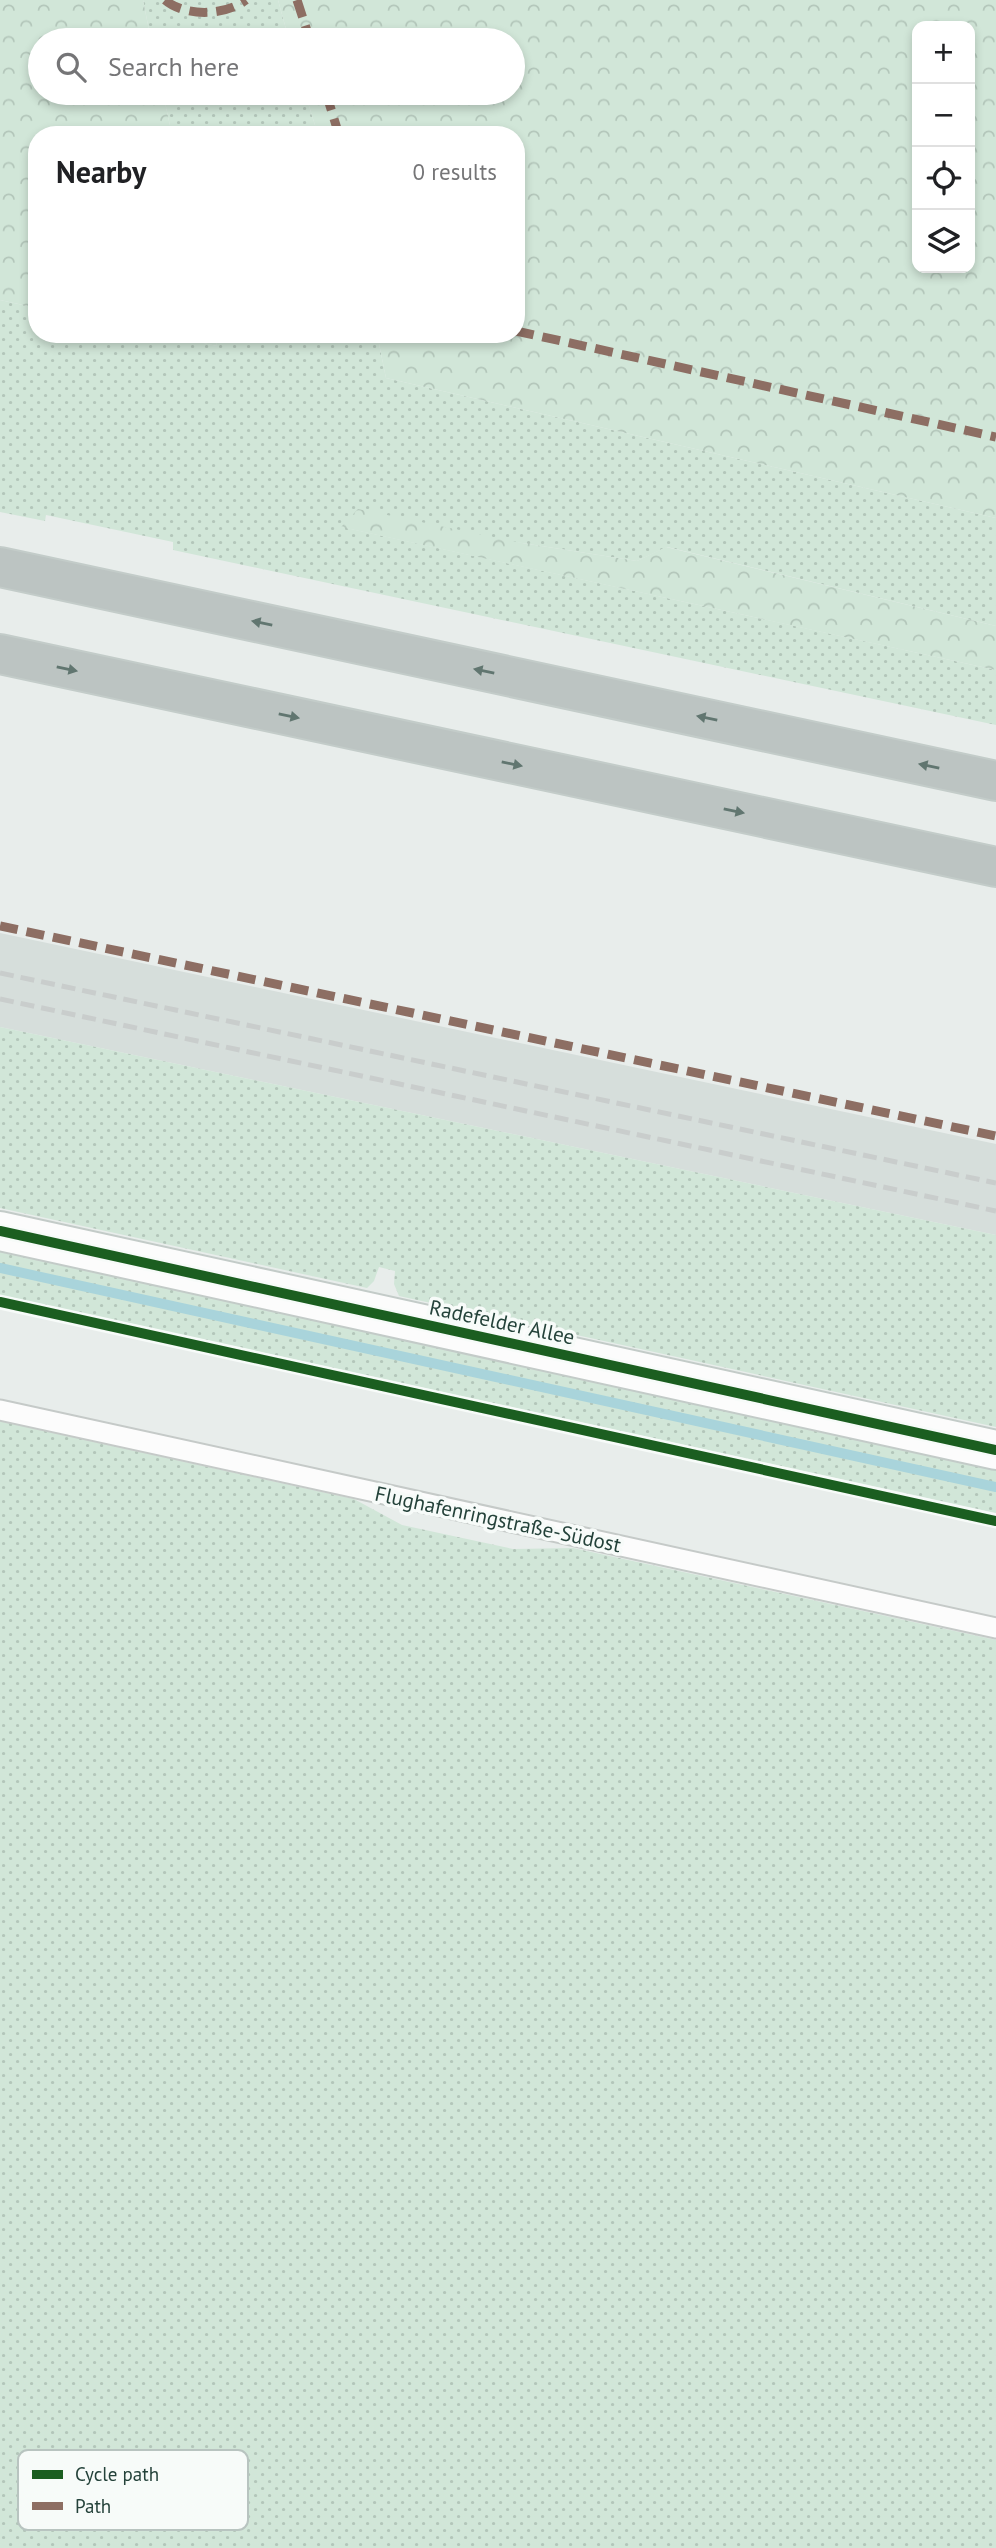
<!DOCTYPE html>
<html lang="en">
<head>
<meta charset="utf-8">
<style>
  :root { --surface:#fff; --page:#f6f6f6; --text:#202124; --muted:#757577; --line:#e0e0e0 }
  body { margin:0; font-family:"PT Sans",sans-serif; background:var(--page); color:var(--text) }
  .controls { position:absolute; right:21px; top:21px; display:grid; overflow:hidden; border-radius:14px; box-shadow:0 4px 10px #0003 }
  .controls button { width:63px; height:63px; display:grid; place-items:center; padding:0; border:0; border-bottom:2px solid var(--line); background:var(--surface); color:var(--text); font:35px sans-serif }
  .list { margin:0; padding:0; list-style:none }
  h2 { display:flex; justify-content:space-between; align-items:center; height:91px; margin:0; padding:0 28px; font-size:30px }
  h2 small { font-size:23px; font-weight:400; color:var(--muted) }
  .icon { flex:none; width:38px; height:38px; fill:none; stroke:currentColor; stroke-width:2; stroke-linecap:round; stroke-linejoin:round }
  .map { position:relative; flex:none; width:996px; height:2548px; overflow:hidden }
  .search { position:absolute; background:var(--surface); box-shadow:0 4px 10px #0003; left:28px; top:28px; width:497px; height:77px; display:flex; align-items:center; gap:18px; box-sizing:border-box; padding:0 24px; border-radius:38px; color:var(--muted); font-size:26px }
  .panel { position:absolute; background:var(--surface); box-shadow:0 4px 10px #0003; left:28px; top:126px; width:497px; height:217px; border-radius:28px }
  .map>svg:first-child { display:block }
  .built { fill:#d6dedb }
  .grass { fill:url(#grass-dots) }
  .forest { fill:url(#forest-crowns); fill-rule:evenodd }
  .lines { fill:none; stroke-linecap:round; stroke-linejoin:round }
  .stream { stroke:#a9d4db; stroke-width:10 }
  .service-casing { stroke:#c5cac8; stroke-width:23 }
  .secondary-casing { stroke:#c3cbc8; stroke-width:42 }
  .motorway-casing { stroke:#c3ccc9; stroke-width:42 }
  .service { stroke:#fcfcfc; stroke-width:19 }
  .secondary { stroke:#fcfcfc; stroke-width:38 }
  .motorway { stroke:#bcc4c2; stroke-width:38 }
  .rail { stroke:#c9cdcc; stroke-width:5; stroke-dasharray:14 7; stroke-linecap:butt }
  .quiet { stroke:#8d6e63; stroke-width:9; stroke-dasharray:18 9; stroke-linecap:butt }
  .cycleway-casing { stroke:#f7fbf9; stroke-width:15 }
  .cycleway { stroke:#1b5e20; stroke-width:10 }
  .oneway { fill:#617670 }
  .labels { text-anchor:middle; dominant-baseline:central; stroke-width:7; stroke-linejoin:round; paint-order:stroke }
  .street-label { font-size:21px; fill:#24423a; stroke:#f7fbf9 }
  .key { fill:#f7fbf9; stroke:#b8c4c0; stroke-width:2 }
  .key-label { font-size:19px; fill:#24423a }
</style>
</head>
<body>
<div class="map">
<svg width="996" height="2548" viewBox="0 0 996 2548">
  <defs>
    <pattern id="grass-dots" width="8" height="8" patternUnits="userSpaceOnUse" patternTransform="scale(1.75)"><rect width="8" height="8" fill="#d1e6d8"/><path d="M2 2h.1M6 6h.1" fill="none" stroke="#b3c6ba" stroke-width="1.8" stroke-linecap="round"/></pattern>
    <pattern id="forest-crowns" width="20" height="18" patternUnits="userSpaceOnUse" patternTransform="scale(1.75)"><rect width="20" height="18" fill="#d1e6d8"/><path d="M2 6a3 3 0 1 1 6 0M12 15a3 3 0 1 1 6 0" fill="none" stroke="#b3c6ba"/></pattern>
  </defs>
  <rect width="100%" height="100%" fill="#e8edeb"/>
  <path class="built" d="M0,933L996,1144V1235L0,1027Z"/>
  <path class="grass" d="M143,0H278L289,40H151Z
    M163,93H305L318,135H172Z
    M0,300L37,308V334H162L217,346L215,334H377L386,378L996,518V626L667,547L637,561L522,543L342,527L996,670V725L173,550V542L46,515L45,521L0,512Z
    M0,1027L996,1235V1427L399,1296L394,1284L395,1271L379,1267L374,1281L367,1288L0,1208Z
    M0,1248L996,1467V1513L0,1295Z
    M0,1421L354,1499L402,1525L513,1549L573,1548L996,1640V2548H0Z"/>
  <path class="forest" d="M0,0H143L151,40H40V93H163L172,135H37V308L0,300Z
    M278,0H996V518L386,378L377,334H516V135H318L305,93H513V40H289ZM970,26V268H917V26Z
    M162,334H215L217,346Z
    M358,509L522,543L637,561L666,547L996,626V670L341,527Z"/>
  <g class="lines">
    <path class="stream" d="M0,1268L996,1487"/>
    <defs>
      <path id="service" d="M0,1410L996,1628"/>
      <path id="secondary" d="M0,1231L996,1450"/>
      <path id="motorway" d="M0,567L996,781
        M0,654L996,867"/>
    </defs>
    <use href="#service" class="service-casing"/>
    <use href="#secondary" class="secondary-casing"/>
    <use href="#motorway" class="motorway-casing"/>
    <use href="#service" class="service"/>
    <use href="#secondary" class="secondary"/>
    <use href="#motorway" class="motorway"/>
    <path class="rail" d="M0,973L996,1183
      M0,999L996,1211"/>
    <path class="quiet" d="M165,0C185,17 225,16 246,0
      M297,0L310,40
      M326,93L339,135
      M516,331L996,437
      M0,926L996,1136"/>
    <defs>
      <path id="cycleway" d="M0,1231L996,1450
        M0,1302L996,1521"/>
    </defs>
    <use href="#cycleway" class="cycleway-casing"/>
    <use href="#cycleway" class="cycleway"/>
  </g>
  <defs><path id="oneway-solid" d="M-6-.8H1V-3.2L6.5 0L1 3.2V.8H-6Z" transform="scale(1.75)"/></defs>
  <g class="oneway">
    <use href="#oneway-solid" transform="translate(262 623) rotate(-168)"/>
    <use href="#oneway-solid" transform="translate(67 669) rotate(12)"/>
    <use href="#oneway-solid" transform="translate(484 671) rotate(-168)"/>
    <use href="#oneway-solid" transform="translate(289 716) rotate(12)"/>
    <use href="#oneway-solid" transform="translate(707 718) rotate(-168)"/>
    <use href="#oneway-solid" transform="translate(512 764) rotate(12)"/>
    <use href="#oneway-solid" transform="translate(929 766) rotate(-168)"/>
    <use href="#oneway-solid" transform="translate(734 811) rotate(12)"/>
  </g>
  <g class="labels">
    <g class="street-label">
      <text transform="translate(502 1322) rotate(12)">Radefelder Allee</text>
      <text transform="translate(498 1519) rotate(12)">Flughafenringstraße-Südost</text>
    </g>
  </g>
  <rect x="18" y="2450" width="230" height="80" rx="10" class="key"/>
  <rect x="32" y="2470" width="31" height="9" fill="#1b5e20"/>
  <rect x="32" y="2502" width="31" height="8" fill="#8d6e63"/>
  <g class="key-label">
    <text x="75" y="2481">Cycle path</text>
    <text x="75" y="2513">Path</text>
  </g>
</svg>
<div class="controls">
<button>+</button>
<button>−</button>
<button><svg class="icon" aria-label="locate" viewBox="0 0 24 24"><circle cx="12" cy="12" r="6"/><path d="M12 2v4M12 18v4M2 12h4M18 12h4"/></svg></button>
<button><svg class="icon" aria-label="layers" viewBox="0 0 24 24"><path d="M12 4l9 5-9 5-9-5zM3 14l9 5 9-5"/></svg></button>
</div>
<div class="search"><svg class="icon" aria-label="search" viewBox="0 0 24 24"><circle cx="10" cy="10" r="6"/><path d="M15 15l6 6"/></svg>Search here</div>
<section class="panel">
<h2>Nearby<small>0 results</small></h2>
<ul class="list">
</ul>
</section>
</div>
</body>
</html>
